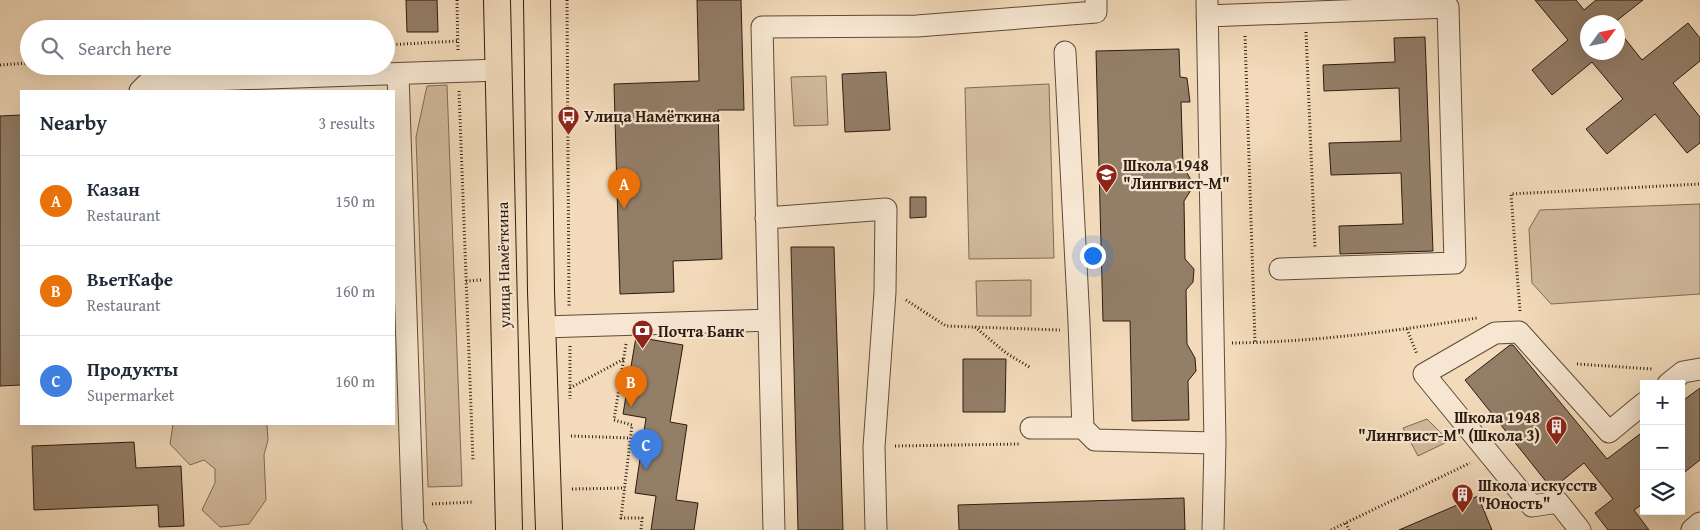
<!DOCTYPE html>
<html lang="en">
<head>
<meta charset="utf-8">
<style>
  :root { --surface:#fff; --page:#f6f6f7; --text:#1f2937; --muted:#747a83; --line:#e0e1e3; --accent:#b45309 }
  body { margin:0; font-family:"Gentium Book Plus",serif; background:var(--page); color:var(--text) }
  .controls { position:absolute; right:15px; bottom:15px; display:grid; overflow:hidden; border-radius:0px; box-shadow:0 5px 20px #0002 }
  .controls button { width:45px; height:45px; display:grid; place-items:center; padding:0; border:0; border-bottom:1px solid var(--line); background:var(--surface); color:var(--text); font:25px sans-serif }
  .compass { position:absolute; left:1580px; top:15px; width:45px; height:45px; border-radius:50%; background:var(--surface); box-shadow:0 5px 20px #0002; rotate:57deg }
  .you { position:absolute; left:1092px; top:255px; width:18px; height:18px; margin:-12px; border:4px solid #fff; border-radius:50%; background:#1a73e8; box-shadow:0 0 0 8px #1a73e833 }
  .badge { display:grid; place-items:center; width:32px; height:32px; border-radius:50%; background:var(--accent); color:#fff; font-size:16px; font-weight:700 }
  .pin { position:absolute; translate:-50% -41px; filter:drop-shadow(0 1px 2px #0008) }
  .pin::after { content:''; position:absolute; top:26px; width:18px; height:15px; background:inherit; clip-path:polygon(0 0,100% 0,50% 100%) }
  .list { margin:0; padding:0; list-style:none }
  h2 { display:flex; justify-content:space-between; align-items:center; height:65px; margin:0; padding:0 20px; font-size:21px }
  h2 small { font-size:16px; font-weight:400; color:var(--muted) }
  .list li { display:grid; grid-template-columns:32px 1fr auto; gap:15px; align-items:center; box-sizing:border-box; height:90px; padding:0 20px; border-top:1px solid var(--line) }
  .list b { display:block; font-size:19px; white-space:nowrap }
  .list p { margin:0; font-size:16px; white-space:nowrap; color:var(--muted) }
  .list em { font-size:16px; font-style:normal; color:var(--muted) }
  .icon { flex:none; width:28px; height:28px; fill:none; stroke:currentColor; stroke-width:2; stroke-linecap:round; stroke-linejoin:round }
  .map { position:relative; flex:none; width:1700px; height:530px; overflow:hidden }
  .search { position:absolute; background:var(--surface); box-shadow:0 5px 20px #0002; left:20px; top:20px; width:375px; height:55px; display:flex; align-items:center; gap:12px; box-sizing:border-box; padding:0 18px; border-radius:28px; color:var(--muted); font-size:19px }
  .panel { position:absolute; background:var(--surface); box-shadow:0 5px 20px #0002; left:20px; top:90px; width:375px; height:335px; border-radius:0px }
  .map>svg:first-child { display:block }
  .green { fill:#d1ba9d; stroke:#7f6a56 }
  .building { fill:#937e68; stroke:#2d1b10 }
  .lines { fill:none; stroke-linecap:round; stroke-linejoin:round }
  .minor-casing { stroke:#5e4b3a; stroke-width:23 }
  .major-casing { stroke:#2d1b10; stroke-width:28 }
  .path { stroke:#2d1b10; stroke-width:3; stroke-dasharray:1 2.5; stroke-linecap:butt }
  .minor { stroke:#f7e7d2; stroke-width:21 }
  .major { stroke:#f2daba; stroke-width:26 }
  .labels { text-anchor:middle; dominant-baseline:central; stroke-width:4.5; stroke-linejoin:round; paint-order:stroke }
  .poi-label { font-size:16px; font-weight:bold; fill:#2d1b10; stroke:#f7e7d2; text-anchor:start }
  .street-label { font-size:16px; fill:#2d1b10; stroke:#f7e7d2 }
</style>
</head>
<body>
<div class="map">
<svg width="1700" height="530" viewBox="0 0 1700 530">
  <rect width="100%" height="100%" fill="#f2daba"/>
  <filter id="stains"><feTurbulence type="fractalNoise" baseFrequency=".004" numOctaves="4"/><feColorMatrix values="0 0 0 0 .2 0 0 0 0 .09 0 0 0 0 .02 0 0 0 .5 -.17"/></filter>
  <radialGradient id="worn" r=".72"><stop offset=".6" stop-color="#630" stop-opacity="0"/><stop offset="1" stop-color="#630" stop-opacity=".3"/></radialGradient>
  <path class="green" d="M826,76L828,125L794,126L791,77Z
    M1049,84L1054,258L969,259L965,88Z
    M447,85L462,486L428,487L416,137L427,86Z
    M1700,204V294L1551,304L1532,283L1529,229L1540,210Z
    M1031,280V316H977L976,281Z
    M1427,419L1449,441L1418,456L1403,428Z
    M173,424H267L268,440L264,455L266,500L249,524L220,527L202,510L215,483V469L204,460L190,465L170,444Z"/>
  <path class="building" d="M406,0H437L438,32H407Z
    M697,0H741L744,110H718L722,259L673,261L674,292L620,294L614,84L699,81Z
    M1535,0H1576L1584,10L1596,0H1643L1615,22H1588V52H1618V30L1642,60L1688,23L1700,38V61L1673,83L1700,117V143L1687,153L1655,114L1607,154L1586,129L1623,99L1592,62L1552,95L1532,70L1568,40Z
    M1425,37L1433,251L1340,254L1339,226L1403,224L1401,173L1331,175L1329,143L1401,141L1399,88L1324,91L1323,65L1395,62L1394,38Z
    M1179,49L1180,77L1187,78L1190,102H1181L1183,166L1191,180V190L1184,201L1185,259L1194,269L1193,282L1186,290L1187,344L1195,358L1196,371L1188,381L1189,420L1132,421L1130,321H1103L1096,51Z
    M886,72L890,130L845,132L842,74Z
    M21,115V385L0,386V116Z
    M910,197H926V217L910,218Z
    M791,247H834L843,530H798Z
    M636,337L683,345L670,422L687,425L676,500L698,503L694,530H651L656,496L635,493L646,418L623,414Z
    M1510,345H1513L1607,459L1644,431V503L1634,510L1649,530H1608L1595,513L1613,499L1584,463L1552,489L1465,380Z
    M963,359H1006L1005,412H963Z
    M1700,388V460L1681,475V402Z
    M134,442L136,468L181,466L184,526L159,527L158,505L34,510L32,446Z
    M1478,496L1492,530H1399Z
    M1184,498L1185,530H959L958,505Z"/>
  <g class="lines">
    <defs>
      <path id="minor" d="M1207,0L1215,443L1213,530
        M1207,16L1448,7L1455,263L1280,269
        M1065,52L1079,322L1083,428
        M398,74L413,526L416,530
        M140,91L149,82L499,70
        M766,218L886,209L885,292L874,447L876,530
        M543,327L769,320
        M1668,384L1683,372L1700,369
        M1031,428H1083L1095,440L1215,443
        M774,530L762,27L917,26L1096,12V0
        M1580,530L1558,502L1532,506L1424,374L1495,333L1519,332L1609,432L1644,403
        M1692,530L1700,523"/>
      <path id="major" d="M497,0L509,530
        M537,0L541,291L549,530"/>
    </defs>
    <use href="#minor" class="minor-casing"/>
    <use href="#major" class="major-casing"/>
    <path class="path" d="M457,0L458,52
      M567,0L569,307
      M1306,32L1315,248
      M1245,36L1255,342
      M386,45L458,41
      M0,65L29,63
      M459,91L473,461
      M466,281L481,280
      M906,300L946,326L1060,330
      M1520,311L1511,194L1700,184
      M975,327L1006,353L1031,368
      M1407,329L1417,354
      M1232,343C1315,342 1395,331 1477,318
      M626,344L614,420L632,425L621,518H642L641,530
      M570,346V399
      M1577,364L1653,369
      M570,388L624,359
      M571,436L630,438
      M895,446L1019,444
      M572,489L625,488
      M432,504L474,502
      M1346,523L1349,530
      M1331,530L1470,463"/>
    <use href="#minor" class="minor"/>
    <use href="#major" class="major"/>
  </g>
  <defs>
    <symbol id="bus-pin" viewBox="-11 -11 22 30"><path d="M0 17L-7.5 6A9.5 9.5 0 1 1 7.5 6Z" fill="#8f2418" stroke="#f7e7d2"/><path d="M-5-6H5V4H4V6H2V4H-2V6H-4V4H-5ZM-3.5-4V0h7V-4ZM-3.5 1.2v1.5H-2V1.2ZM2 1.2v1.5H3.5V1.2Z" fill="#fff"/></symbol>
    <symbol id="school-pin" viewBox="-11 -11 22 30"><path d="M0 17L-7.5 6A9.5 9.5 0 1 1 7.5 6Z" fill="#8f2418" stroke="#f7e7d2"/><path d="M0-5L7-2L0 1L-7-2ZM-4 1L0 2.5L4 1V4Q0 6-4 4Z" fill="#fff"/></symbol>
    <symbol id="bank-pin" viewBox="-11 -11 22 30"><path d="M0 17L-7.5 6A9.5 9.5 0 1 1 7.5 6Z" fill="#8f2418" stroke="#f7e7d2"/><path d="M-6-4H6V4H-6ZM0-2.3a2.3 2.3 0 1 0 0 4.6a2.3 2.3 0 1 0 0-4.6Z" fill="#fff"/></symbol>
    <symbol id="building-pin" viewBox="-11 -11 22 30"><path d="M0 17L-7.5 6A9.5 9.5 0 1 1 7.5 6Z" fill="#8f2418" stroke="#f7e7d2"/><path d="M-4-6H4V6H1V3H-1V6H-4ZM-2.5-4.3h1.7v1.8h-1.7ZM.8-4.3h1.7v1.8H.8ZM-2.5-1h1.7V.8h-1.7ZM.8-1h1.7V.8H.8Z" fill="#fff"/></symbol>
  </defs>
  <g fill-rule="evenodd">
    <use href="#bus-pin" x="556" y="104" width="25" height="34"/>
    <use href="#school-pin" x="1094" y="162" width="25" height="34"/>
    <use href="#bank-pin" x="630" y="318" width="25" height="34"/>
    <use href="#building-pin" x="1544" y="414" width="25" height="34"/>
    <use href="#building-pin" x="1450" y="482" width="25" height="34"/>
  </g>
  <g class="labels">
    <g class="poi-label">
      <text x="584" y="116">Улица Намёткина</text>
      <text x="1123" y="165">Школа 1948<tspan x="1123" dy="18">"Лингвист-М"</tspan></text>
      <text x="658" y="331">Почта Банк</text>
      <text x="1540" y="417" text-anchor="end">Школа 1948<tspan x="1540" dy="18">"Лингвист-М" (Школа 3)</tspan></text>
      <text x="1478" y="485">Школа искусств<tspan x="1478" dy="18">"Юность"</tspan></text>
    </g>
    <g class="street-label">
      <text transform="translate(503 265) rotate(-91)">улица Намёткина</text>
    </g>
  </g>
  <rect width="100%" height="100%" filter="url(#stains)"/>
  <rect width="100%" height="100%" fill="url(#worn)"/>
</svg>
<div class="controls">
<button>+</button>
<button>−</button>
<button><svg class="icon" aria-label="layers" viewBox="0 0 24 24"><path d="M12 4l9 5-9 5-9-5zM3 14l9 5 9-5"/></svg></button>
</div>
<svg class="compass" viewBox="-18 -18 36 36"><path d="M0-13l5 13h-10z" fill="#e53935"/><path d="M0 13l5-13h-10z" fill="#747a83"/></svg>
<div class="you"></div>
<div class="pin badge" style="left:624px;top:209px;background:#e8710a">A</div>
<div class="pin badge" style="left:631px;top:407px;background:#e8710a">B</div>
<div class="pin badge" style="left:646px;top:470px;background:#3f7fe0">C</div>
<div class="search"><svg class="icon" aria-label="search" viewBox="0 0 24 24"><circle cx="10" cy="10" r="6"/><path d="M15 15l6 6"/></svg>Search here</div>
<section class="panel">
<h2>Nearby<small>3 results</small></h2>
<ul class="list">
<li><span class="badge" style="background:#e8710a">A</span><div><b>Казан</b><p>Restaurant</p></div><em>150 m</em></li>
<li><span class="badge" style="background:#e8710a">B</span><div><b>ВьетКафе</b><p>Restaurant</p></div><em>160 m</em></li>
<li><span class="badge" style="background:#3f7fe0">C</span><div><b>Продукты</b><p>Supermarket</p></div><em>160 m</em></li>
</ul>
</section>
</div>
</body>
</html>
